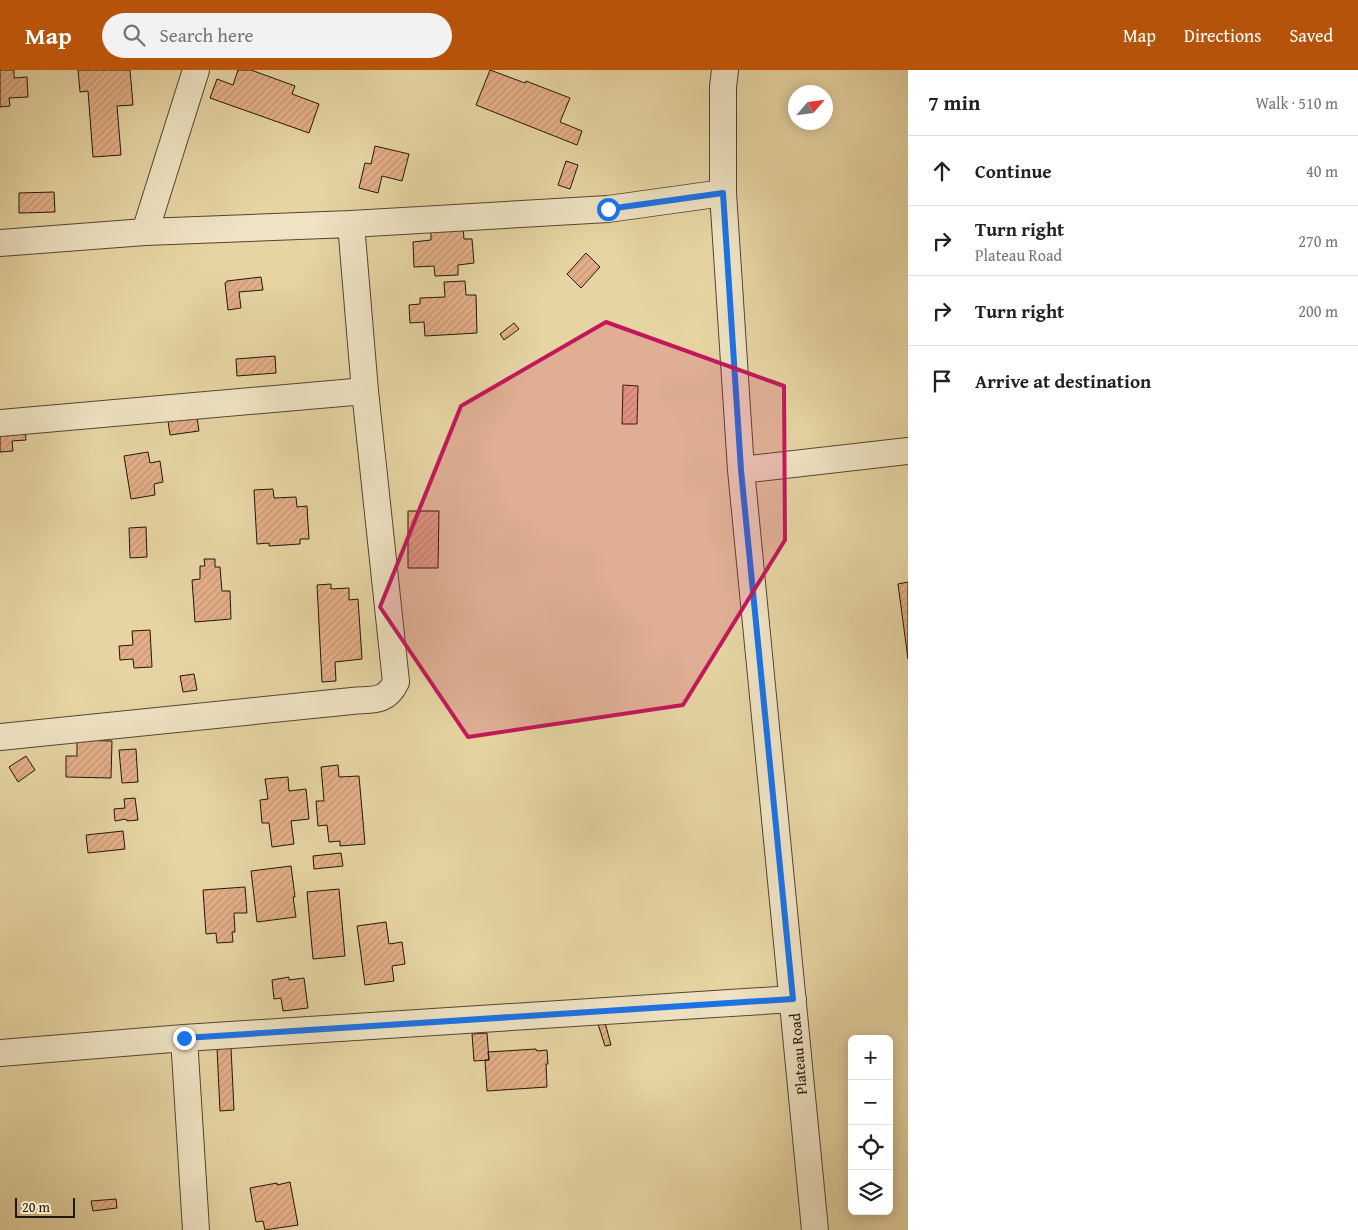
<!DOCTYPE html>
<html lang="en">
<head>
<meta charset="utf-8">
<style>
  :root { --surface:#fff; --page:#f2f2f2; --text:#202124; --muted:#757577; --line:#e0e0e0; --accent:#b45309 }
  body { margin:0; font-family:"Gentium Book Plus",serif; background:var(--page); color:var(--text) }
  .controls { position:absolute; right:15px; bottom:15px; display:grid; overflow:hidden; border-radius:8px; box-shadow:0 2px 12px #0003 }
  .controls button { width:45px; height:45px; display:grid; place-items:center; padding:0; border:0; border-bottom:1px solid var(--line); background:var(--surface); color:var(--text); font:25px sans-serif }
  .compass { position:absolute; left:788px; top:15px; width:45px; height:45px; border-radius:50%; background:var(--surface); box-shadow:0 2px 12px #0003; rotate:62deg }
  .scale { position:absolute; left:15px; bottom:12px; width:60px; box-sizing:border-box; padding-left:5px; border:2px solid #22150a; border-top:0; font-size:14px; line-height:18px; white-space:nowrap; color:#22150a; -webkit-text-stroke:4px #efe3c3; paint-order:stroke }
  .stop { position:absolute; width:15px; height:15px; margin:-11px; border:4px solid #1a73e8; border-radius:50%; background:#fff }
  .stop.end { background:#1a73e8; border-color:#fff; box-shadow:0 1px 5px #0008 }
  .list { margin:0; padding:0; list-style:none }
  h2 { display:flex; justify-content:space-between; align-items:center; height:65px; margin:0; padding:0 20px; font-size:21px }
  h2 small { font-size:16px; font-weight:400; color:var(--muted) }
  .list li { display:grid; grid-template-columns:32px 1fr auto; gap:15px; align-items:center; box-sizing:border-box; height:70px; padding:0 20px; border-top:1px solid var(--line) }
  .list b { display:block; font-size:19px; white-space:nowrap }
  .list p { margin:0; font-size:16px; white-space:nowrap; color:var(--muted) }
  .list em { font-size:16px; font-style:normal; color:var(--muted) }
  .icon { flex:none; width:28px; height:28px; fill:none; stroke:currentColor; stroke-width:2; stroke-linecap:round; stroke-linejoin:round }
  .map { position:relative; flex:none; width:908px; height:1160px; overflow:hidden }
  header { display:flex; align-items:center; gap:30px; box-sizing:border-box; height:70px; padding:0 25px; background:var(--accent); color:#fff }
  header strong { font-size:24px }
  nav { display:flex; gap:28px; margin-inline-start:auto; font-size:18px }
  .search { width:350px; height:45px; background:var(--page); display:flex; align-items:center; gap:12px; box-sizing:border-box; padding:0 18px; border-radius:28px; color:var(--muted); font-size:19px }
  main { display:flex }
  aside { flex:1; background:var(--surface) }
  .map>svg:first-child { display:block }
  .building { fill:url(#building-hatch); stroke:#22150a }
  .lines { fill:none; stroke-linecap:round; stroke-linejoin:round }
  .minor-casing { stroke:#534530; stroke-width:28 }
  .minor { stroke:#efe3c3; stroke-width:26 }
  .route { stroke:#1a73e8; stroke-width:6 }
  .marked { fill:#c2185b; fill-opacity:0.2; stroke:#c2185b; stroke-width:4; stroke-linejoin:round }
  .labels { text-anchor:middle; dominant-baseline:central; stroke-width:4; stroke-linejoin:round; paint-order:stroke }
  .street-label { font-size:15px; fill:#22150a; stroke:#efe3c3 }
</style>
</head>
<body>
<header>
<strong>Map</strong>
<div class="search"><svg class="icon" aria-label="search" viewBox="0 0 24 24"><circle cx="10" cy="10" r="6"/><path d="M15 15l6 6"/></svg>Search here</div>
<nav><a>Map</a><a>Directions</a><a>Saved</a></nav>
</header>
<main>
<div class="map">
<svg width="908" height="1160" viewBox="0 0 908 1160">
  <defs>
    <pattern id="building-hatch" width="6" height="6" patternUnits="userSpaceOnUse" patternTransform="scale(1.25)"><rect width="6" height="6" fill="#e4af88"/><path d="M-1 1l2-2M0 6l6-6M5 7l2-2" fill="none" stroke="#c39674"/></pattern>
  </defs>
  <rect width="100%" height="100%" fill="#e6d4a3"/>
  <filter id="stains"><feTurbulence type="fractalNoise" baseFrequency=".004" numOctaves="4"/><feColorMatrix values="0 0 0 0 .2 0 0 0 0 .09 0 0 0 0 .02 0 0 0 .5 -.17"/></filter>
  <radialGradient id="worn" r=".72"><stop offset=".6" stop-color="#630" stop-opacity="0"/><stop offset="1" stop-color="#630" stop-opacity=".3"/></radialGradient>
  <path class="building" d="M0,0H14V8L27,7L28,27L9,28L10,36L0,37Z
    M78,0H130L133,35L117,36L121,85L93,87L88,21L80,22Z
    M238,0H251L295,16L292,24L319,34L309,63L210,28L217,9L233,15Z
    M490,0L525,13L526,11L570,28L560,52L582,61L577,75L476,35Z
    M375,76L409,84L402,111L382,106L378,123L359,118L365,93L371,94Z
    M566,91L578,95L570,119L558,115Z
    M54,122L55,142L19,143V123Z
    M463,157L464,169H472L474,193L458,195V205L435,206L434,196L414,197L413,172L431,170V159Z
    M586,183L600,197L581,218L567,204Z
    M261,207L263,220L239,222L241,238L228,240L225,213L227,212V211Z
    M465,211L466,225H476L477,263L425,266L424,252L410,253L409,235L420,234V228L445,227L444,212Z
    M514,253L519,259L504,270L500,264Z
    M275,286L276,303L237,306L236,289Z
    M623,315L638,316L637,354H622Z
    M197,347L199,361L170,365L168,351Z
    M25,359L26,370L12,371L13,381L0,382V361Z
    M148,382L150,393L160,391L163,412L154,414L155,425L131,429L124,386Z
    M273,419L274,428L296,427L297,437L307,436L309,469H300V474L269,476V473L257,474L254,420Z
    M408,441H439L438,498H408Z
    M146,457L147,487L130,488L129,458Z
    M204,489H215V497H220L222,521H230L231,549L195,552L192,510L200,509V496H205Z
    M908,512V589L898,514Z
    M331,514V519L349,518V530L358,529L362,589L335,592L336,611L322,612L317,515Z
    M150,560L152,597L134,598L133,589L120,590L119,576L133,575L132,561Z
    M194,604L197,620L183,622L180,606Z
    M77,670L112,671L111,708L66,707V686H77Z
    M136,679L138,712L122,713L119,680Z
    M26,686L35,700L18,712L9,697Z
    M338,695L339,707L359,706L365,774L340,776V771L329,772L327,755L318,756L316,731H324L321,697Z
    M288,707L289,721L306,719L309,749L291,751L294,774L272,777L269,753H262L260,730L268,729L265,709Z
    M135,728L138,750L127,751L126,749L115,751L114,739L125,738L124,729Z
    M123,761L125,779L88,783L86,765Z
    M341,783L343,796L314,799L313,786Z
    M291,796L295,827H293L296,847L257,852L251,801Z
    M245,817L247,843H234L235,862H232L233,872L217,873L216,863L206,864L203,820Z
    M339,819L345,886L313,889L307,822Z
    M386,852L389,874L402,872L405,894L392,896L394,911L365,915L357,856Z
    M289,907V910L304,908L308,938L283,941L281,928L274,929L272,910Z
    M604,949L611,975L605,976L597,951Z
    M487,963L489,990L474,991L472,964Z
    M217,978H231L234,1040L220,1041Z
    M536,979L537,981L547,980L548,994H546L547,1017L487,1021L485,990H489L488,982Z
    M290,1112L298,1155L265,1160L263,1151L256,1152L250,1118L277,1113V1115Z
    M116,1129L117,1138L93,1141L91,1131Z"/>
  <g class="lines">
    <defs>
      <path id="minor" d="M725,0L723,17V123L741,400L815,1160
        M145,162L196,0
        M0,173L145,162L351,154L608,139L723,123
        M0,353L365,321
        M741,400L908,381
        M0,667L352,631C372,629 386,633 396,612L365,321L351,154
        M184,968L196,1160
        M0,983L184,968L793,929"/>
    </defs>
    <use href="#minor" class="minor-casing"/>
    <use href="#minor" class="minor"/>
  </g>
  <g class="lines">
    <path class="route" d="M184,968L793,929L741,400L723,123L608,139"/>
  </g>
  <path class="marked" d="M606,252L784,316L785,470L683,635L468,667L380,537L461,336Z"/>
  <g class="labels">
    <g class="street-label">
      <text transform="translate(798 984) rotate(-95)">Plateau Road</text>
    </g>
  </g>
  <rect width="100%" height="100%" filter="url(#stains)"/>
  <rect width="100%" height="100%" fill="url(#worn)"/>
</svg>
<div class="controls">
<button>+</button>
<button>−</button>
<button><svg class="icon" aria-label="locate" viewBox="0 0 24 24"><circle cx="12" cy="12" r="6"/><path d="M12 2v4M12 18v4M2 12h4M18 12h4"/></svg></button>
<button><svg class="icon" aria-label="layers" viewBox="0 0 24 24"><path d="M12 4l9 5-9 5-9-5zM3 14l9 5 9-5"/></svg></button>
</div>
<svg class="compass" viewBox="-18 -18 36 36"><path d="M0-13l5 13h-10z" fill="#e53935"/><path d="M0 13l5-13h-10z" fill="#757577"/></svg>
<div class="scale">20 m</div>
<div class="stop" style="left:608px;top:139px"></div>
<div class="stop end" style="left:184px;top:968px"></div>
</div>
<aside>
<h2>7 min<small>Walk · 510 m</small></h2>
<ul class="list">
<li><svg class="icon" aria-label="ahead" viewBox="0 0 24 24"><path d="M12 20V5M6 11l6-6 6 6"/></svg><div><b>Continue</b></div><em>40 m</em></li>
<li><svg class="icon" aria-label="right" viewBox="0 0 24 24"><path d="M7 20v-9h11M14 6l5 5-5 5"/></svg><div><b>Turn right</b><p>Plateau Road</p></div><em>270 m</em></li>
<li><svg class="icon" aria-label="right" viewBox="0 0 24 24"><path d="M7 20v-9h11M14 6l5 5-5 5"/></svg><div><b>Turn right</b></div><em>200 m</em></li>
<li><svg class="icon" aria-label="arrive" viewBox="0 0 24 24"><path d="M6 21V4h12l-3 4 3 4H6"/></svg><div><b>Arrive at destination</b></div></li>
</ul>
</aside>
</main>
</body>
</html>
